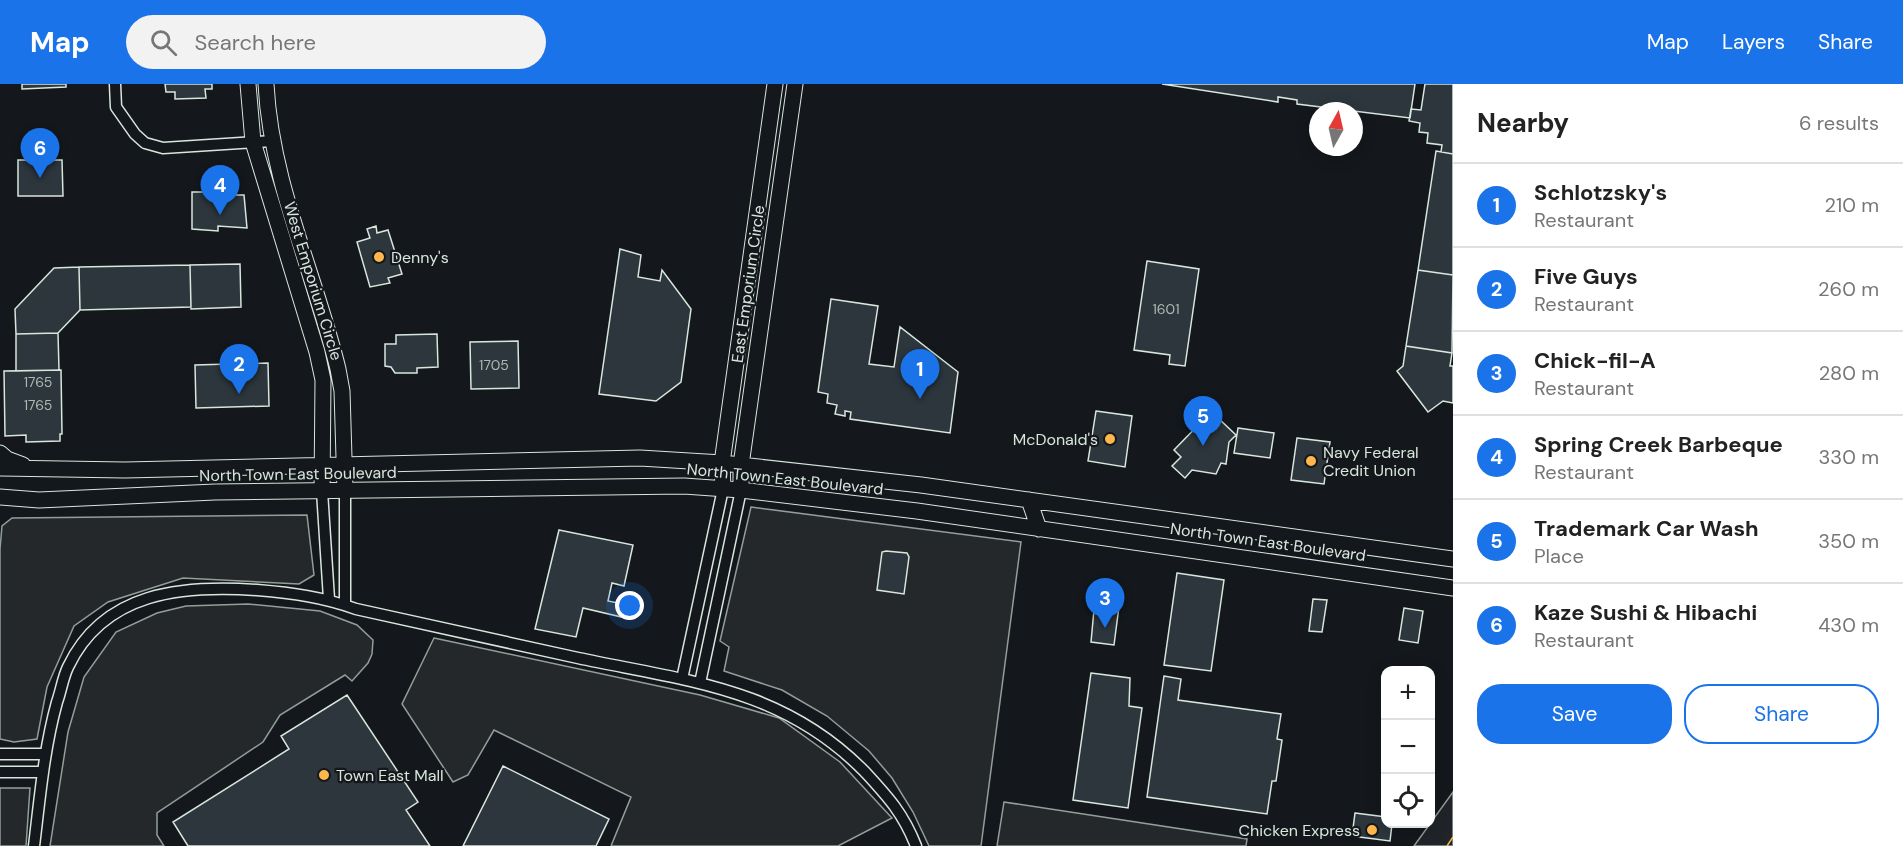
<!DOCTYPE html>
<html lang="en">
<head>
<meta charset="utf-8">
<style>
  :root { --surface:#fff; --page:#f2f2f2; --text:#222; --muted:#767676; --line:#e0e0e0; --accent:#1a73e8 }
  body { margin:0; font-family:"DM Sans",sans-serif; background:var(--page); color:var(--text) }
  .controls { position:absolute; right:18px; bottom:18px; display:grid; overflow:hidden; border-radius:12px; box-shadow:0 3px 15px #0003 }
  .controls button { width:54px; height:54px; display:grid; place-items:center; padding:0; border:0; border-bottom:2px solid var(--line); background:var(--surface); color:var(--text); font:30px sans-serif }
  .compass { position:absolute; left:1309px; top:18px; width:54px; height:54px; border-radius:50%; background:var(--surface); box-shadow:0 3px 15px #0003; rotate:8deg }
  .you { position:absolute; left:630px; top:522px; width:21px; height:21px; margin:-15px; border:4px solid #fff; border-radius:50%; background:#1a73e8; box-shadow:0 0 0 9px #1a73e833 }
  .badge { display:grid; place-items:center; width:39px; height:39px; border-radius:50%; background:var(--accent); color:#fff; font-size:20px; font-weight:700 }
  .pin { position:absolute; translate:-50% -50px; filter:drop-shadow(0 2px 3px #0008) }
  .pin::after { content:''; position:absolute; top:32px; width:21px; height:18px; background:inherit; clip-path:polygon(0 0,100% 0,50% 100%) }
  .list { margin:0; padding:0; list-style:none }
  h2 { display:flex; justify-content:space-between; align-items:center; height:78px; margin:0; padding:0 24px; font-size:26px }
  h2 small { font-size:20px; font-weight:400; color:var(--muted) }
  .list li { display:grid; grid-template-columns:39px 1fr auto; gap:18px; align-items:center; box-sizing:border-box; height:84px; padding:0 24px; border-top:2px solid var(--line) }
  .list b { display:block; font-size:22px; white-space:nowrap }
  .list p { margin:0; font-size:20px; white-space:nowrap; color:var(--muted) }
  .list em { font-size:20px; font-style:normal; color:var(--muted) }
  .actions { display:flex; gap:12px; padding:18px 24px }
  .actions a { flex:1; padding:14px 0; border:2px solid var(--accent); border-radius:24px; text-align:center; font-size:21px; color:var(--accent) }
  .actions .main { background:var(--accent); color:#fff }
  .icon { flex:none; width:33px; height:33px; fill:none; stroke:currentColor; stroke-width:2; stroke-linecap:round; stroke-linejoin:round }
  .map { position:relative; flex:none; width:1453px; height:762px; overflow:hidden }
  header { display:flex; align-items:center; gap:36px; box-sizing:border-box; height:84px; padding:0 30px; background:var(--accent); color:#fff }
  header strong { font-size:28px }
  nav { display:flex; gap:33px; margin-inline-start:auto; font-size:21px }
  .search { width:420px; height:54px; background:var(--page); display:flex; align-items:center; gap:15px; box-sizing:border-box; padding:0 21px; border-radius:33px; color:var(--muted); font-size:22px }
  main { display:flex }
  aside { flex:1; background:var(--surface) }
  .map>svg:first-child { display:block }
  .green { fill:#202428; stroke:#939e99; stroke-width:1.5 }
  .parking { fill:#24282b; stroke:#939e99; stroke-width:1.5 }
  .building { fill:#2c363c; stroke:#d8e6dc; stroke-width:1.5 }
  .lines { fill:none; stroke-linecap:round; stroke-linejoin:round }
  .street-casing { stroke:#d8e6dc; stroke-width:13 }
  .secondary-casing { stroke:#d8e6dc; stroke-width:17 }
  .street { stroke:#14181c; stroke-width:10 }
  .secondary { stroke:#14181c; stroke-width:15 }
  .power { stroke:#ffb74d; stroke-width:1.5; stroke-dasharray:21 4.5 3 4.5; stroke-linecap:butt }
  .poi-dot { fill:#ffb74d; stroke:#14181c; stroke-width:2 }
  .labels { text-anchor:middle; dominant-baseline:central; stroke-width:4.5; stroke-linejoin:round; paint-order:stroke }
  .number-label { font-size:14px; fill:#adbab4 }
  .poi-label { font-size:16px; fill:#d8e6dc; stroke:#14181c; text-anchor:start }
  .street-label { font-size:16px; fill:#d8e6dc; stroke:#14181c }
</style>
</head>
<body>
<header>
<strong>Map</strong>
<div class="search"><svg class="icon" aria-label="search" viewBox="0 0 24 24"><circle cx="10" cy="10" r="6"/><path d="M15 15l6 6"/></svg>Search here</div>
<nav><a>Map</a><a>Layers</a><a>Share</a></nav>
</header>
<main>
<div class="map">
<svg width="1453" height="762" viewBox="0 0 1453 762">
  <rect width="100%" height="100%" fill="#14181c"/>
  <path class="green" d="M1453,708V762H1414Z"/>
  <path class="parking" d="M751,423L1021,458L981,762H929L913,728L892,694L869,667L827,632L782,606L724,587L729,563L720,557Z
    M307,431L314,491L299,500L183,494L108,518L74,542L47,603L37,655L14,658L0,655V465L2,442L12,434Z
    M248,520L320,527L357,541L373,556L372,570L368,579L352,597L345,591L280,631L263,658L157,729V751L164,762H50L68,648L84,593L116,548L157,529L186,522Z
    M434,554L700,611L779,634L840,678L892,734L838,762H611L631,713L494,646L468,691L453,698L402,620Z
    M0,704H30L26,762H0Z
    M1004,718L1247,755L1246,762H997Z"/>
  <path class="building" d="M22,0H66V3L22,5Z
    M165,0H212V5H205L206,14L175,15V8H166Z
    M1162,0H1415L1410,34L1297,20V16L1278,13V18Z
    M1425,0H1453V70L1441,68L1442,61L1427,59L1428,49L1419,48L1420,39L1409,37L1411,25L1421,26Z
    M1436,67L1453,70V191L1418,186Z
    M18,76H62L63,112H18Z
    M207,101H221V111H244L247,144L218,142V147L192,145V108H207Z
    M376,142L377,149L388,146L402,190L388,194L390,199L370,203L357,158L370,154L367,145Z
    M620,165L641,171L638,193L660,197L662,186L691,225L681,298L656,317L599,310Z
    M1147,177L1199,185L1185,282L1169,280L1170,271L1134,266Z
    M240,180L241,223L191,225L190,181Z
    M190,181L191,223L80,226L79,183Z
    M79,183L80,226L58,249L16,250L15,225L54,184Z
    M1418,186L1453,191L1452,269L1406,262Z
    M831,215L878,222L869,280L894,283L900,243L958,288L950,349L850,335L851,328L845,327V332L835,330L837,321L827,319L828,310L818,308Z
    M58,249L59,286L16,287V250Z
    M437,250L438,283L417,284V289H395L391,283L385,282V260H396V251Z
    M518,257L519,304L471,305L470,258Z
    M1406,262L1452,269L1450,282H1453V319L1443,317L1428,328L1397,287L1403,282Z
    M268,279L269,322L196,324L195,281Z
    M61,286L62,350H60V357L26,358V351L5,352L4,287Z
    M1096,327L1132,332L1125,383L1088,377Z
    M1207,332L1218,334L1236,351L1229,358L1226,380L1221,379L1216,390L1192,386L1185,394L1172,382L1181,373L1174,366Z
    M1238,344L1274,349L1270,374L1234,369Z
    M1297,354L1330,358L1324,400L1291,396Z
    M559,446L633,461L624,502L612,499L608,517L633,522L630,535L583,524L576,553L535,545Z
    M886,467L907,469L909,473L904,510L877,506L882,468Z
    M1177,489L1224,496L1211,587L1164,581Z
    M1108,501L1118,502L1117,507H1121L1114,561L1091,558L1096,504L1107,505Z
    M1313,515L1327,516L1322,548L1309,547Z
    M1404,524L1423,527L1418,559L1399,556Z
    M1091,589L1130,594L1129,622L1142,624L1128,724L1073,716Z
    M1164,592L1181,595L1178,616L1281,630L1277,655L1282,656L1276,697H1272L1267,730L1147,713Z
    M347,611L418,718L406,726L430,762H188L173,738L289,665L281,652Z
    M503,682L609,735L596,762H463Z
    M1355,729L1386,733V740H1392L1390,757L1352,752Z"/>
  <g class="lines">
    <defs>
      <path id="street" d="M115,0L116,23L135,50L145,59L163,64L272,57
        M322,407L329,515
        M345,407V521
        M682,595L723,405
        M700,599L741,406
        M0,670H45
        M0,688H43
        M34,762C40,713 44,665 57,618C61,607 63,593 68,583C104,507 183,501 257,506C292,509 323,513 356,525C430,541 504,557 578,574C687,597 783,604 865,688C888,713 903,729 916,762"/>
      <path id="secondary" d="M248,0L253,58L317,268L323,296L322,407
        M266,0C271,99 315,190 338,285L342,307L345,407
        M0,369L7,375L23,381
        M0,384L125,386L640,374L722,379L921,401L1453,475
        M723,405L722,379L775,0
        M741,406V381L795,0
        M0,413L39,416L215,408L684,402L741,406L917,427L1453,504
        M1029,416L1039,445"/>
    </defs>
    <use href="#street" class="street-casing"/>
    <use href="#secondary" class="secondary-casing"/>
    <use href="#street" class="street"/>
    <use href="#secondary" class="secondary"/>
    <path class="power" d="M1447,762L1453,753"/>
  </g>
  <g class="poi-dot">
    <circle cx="379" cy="173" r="6"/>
    <circle cx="1110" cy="355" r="6"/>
    <circle cx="1311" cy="377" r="6"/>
    <circle cx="324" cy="691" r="6"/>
    <circle cx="1372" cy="746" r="6"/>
  </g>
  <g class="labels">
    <g class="number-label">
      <text x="1166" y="225">1601</text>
      <text x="494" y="281">1705</text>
      <text x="38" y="298">1765</text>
      <text x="38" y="321">1765</text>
    </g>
    <g class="poi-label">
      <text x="391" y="173">Denny's</text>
      <text x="1098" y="355" text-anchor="end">McDonald's</text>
      <text x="1323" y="368">Navy Federal<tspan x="1323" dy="18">Credit Union</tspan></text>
      <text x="336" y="691">Town East Mall</text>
      <text x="1360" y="746" text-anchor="end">Chicken Express</text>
    </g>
    <g class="street-label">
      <text transform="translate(313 197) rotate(73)">West Emporium Circle</text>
      <text transform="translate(748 200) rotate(-82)">East Emporium Circle</text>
      <text transform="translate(298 390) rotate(-1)">North Town East Boulevard</text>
      <text transform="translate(785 395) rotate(6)">North Town East Boulevard</text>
      <text transform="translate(1268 458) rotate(8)">North Town East Boulevard</text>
    </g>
  </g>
</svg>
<div class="controls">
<button>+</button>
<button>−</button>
<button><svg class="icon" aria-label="locate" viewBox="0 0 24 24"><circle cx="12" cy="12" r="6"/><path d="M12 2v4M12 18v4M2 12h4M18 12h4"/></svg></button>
</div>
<svg class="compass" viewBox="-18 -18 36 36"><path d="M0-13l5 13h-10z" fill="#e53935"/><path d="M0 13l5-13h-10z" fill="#767676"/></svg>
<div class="you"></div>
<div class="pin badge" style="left:920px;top:315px">1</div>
<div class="pin badge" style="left:239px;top:310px">2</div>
<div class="pin badge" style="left:1105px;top:544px">3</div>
<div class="pin badge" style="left:220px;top:131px">4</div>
<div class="pin badge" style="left:1203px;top:362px">5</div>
<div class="pin badge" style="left:40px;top:94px">6</div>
</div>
<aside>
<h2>Nearby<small>6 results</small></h2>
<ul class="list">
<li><span class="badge">1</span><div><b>Schlotzsky's</b><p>Restaurant</p></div><em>210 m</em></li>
<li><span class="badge">2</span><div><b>Five Guys</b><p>Restaurant</p></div><em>260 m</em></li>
<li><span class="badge">3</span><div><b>Chick-fil-A</b><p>Restaurant</p></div><em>280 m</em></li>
<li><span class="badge">4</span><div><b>Spring Creek Barbeque</b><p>Restaurant</p></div><em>330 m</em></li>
<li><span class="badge">5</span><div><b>Trademark Car Wash</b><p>Place</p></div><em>350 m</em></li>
<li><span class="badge">6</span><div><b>Kaze Sushi &amp; Hibachi</b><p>Restaurant</p></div><em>430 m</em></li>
</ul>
<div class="actions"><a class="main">Save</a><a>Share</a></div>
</aside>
</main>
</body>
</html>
